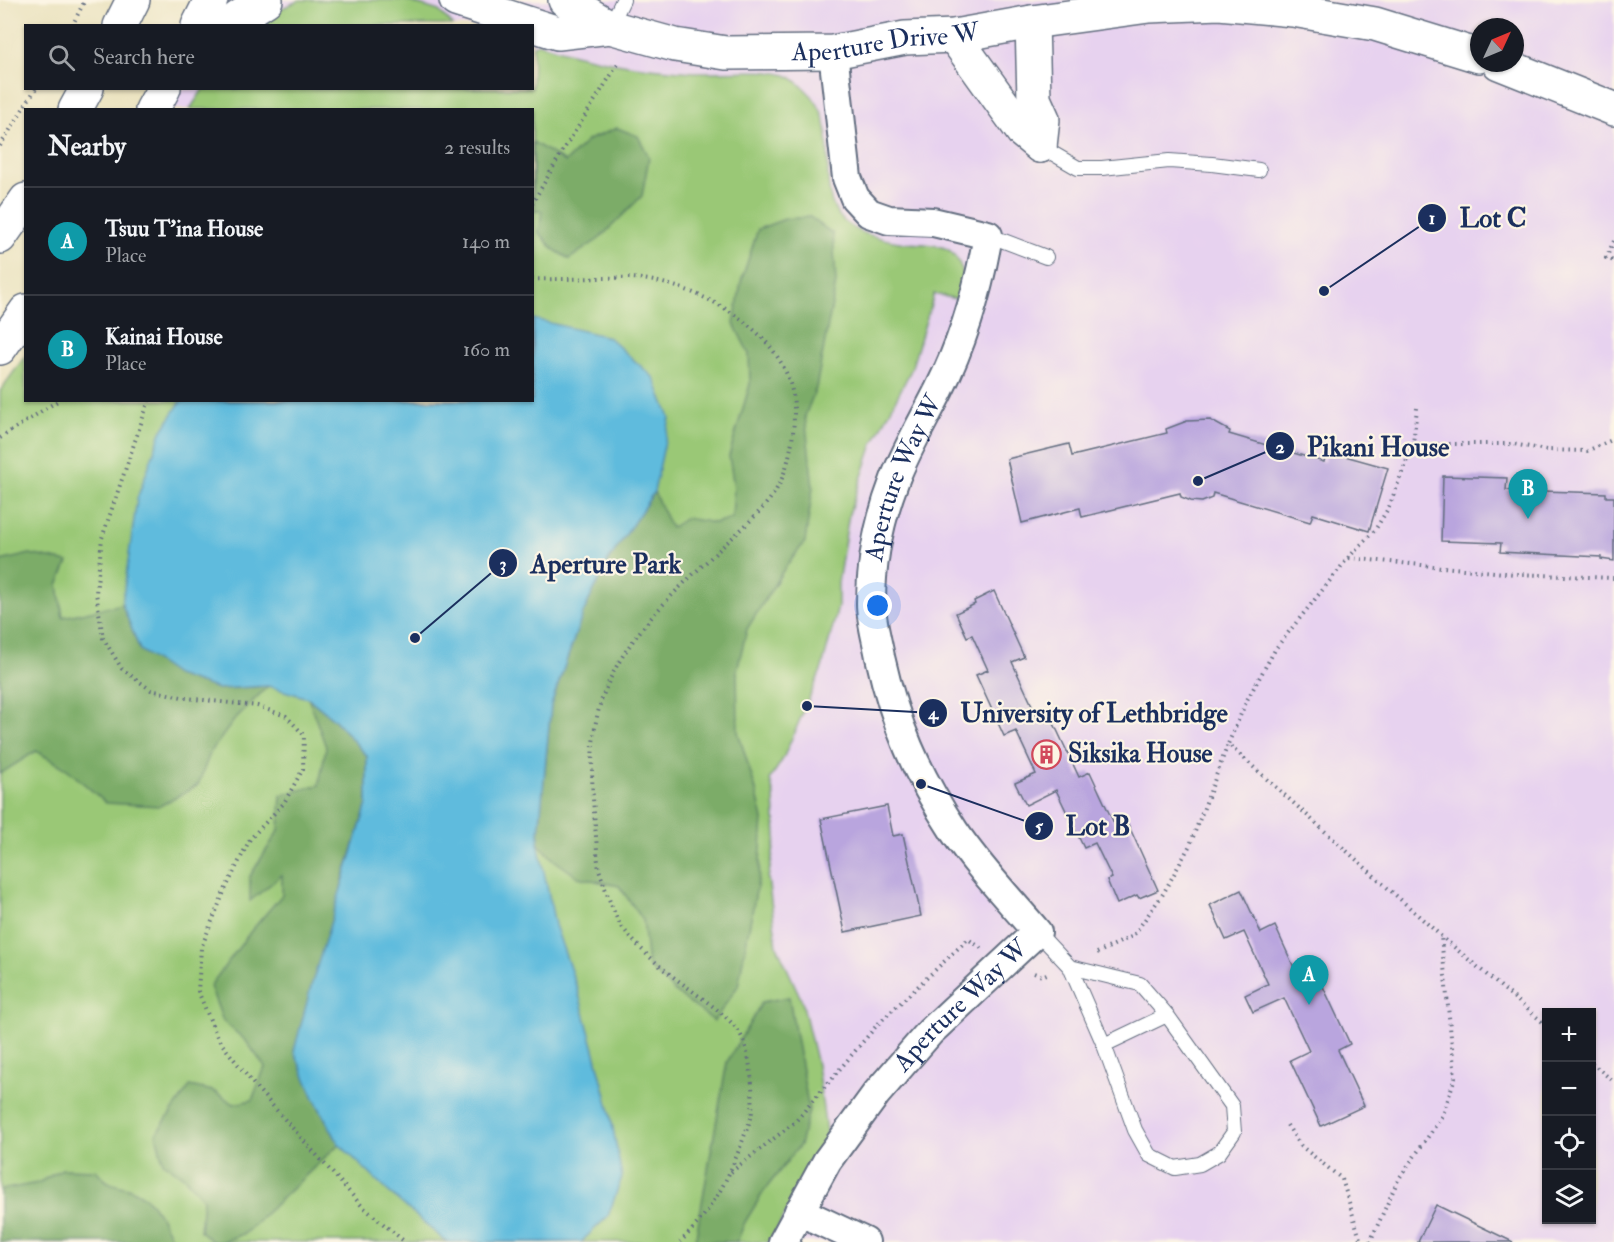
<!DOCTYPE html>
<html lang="en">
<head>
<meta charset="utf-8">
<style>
  :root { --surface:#171b24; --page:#242831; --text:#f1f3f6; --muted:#9ea1a6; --line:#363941; --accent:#0f766e }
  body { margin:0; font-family:"IM FELL Double Pica",serif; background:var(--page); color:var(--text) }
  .controls { position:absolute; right:18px; bottom:18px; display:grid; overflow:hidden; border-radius:0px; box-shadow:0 2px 4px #0004 }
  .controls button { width:54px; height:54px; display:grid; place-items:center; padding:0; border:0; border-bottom:2px solid var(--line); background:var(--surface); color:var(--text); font:30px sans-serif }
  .compass { position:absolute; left:1470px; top:18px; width:54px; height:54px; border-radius:50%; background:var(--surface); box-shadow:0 2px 4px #0004; rotate:46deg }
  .you { position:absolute; left:878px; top:606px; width:21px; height:21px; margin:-15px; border:4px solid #fff; border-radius:50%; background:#1a73e8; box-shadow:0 0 0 9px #1a73e833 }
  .badge { display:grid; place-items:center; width:39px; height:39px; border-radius:50%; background:var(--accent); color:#fff; font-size:20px; font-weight:700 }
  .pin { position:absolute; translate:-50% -50px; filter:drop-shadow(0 2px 3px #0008) }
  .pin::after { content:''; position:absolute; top:32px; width:21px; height:18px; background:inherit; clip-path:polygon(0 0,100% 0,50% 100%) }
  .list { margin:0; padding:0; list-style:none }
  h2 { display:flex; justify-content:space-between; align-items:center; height:78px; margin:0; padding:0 24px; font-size:26px }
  h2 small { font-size:20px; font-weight:400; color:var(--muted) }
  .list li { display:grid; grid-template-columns:39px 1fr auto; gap:18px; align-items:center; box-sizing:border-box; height:108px; padding:0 24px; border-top:2px solid var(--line) }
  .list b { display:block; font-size:22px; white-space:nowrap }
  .list p { margin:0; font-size:20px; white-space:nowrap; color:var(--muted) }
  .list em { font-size:20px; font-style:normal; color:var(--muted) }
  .icon { flex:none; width:33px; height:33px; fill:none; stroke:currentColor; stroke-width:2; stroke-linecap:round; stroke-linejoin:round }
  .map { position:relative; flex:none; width:1614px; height:1242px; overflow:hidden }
  .search { position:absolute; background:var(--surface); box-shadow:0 2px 4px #0004; left:24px; top:24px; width:510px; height:66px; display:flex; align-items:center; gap:15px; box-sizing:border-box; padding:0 21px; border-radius:0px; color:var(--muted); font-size:22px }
  .panel { position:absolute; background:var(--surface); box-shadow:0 2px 4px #0004; left:24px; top:108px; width:510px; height:294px; border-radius:0px }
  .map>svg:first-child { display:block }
  .built { fill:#e7d2ef; fill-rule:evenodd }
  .green { fill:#9ac876; stroke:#5a7c6a; stroke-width:1.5 }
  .forest { fill:#7bac67; stroke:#4b6e62; stroke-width:1.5 }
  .water { fill:#5fbbdd; stroke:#3d759e; stroke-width:1.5 }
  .building { fill:#b9a5de }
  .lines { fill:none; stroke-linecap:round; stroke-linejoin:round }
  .service-casing { stroke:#646e80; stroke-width:16 }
  .minor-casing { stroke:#646e80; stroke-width:32 }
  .tertiary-casing { stroke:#646e80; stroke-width:36 }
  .secondary-casing { stroke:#646e80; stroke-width:36 }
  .path { stroke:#646e80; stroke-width:4; stroke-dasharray:1.5 4.5; stroke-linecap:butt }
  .service { stroke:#fff; stroke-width:14 }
  .minor { stroke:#fff; stroke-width:28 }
  .tertiary { stroke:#fff; stroke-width:33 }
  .secondary { stroke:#fff; stroke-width:33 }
  .labels { text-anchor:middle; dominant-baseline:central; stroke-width:4.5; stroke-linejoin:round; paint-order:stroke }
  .street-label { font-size:26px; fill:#1b2f5e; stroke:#fcf5e5 }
  .poi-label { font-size:26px; font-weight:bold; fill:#1b2f5e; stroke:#fcf5e5; text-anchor:start }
  .leader { fill:none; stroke:#1b2f5e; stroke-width:2 }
  .callout-dot { fill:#1b2f5e; stroke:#fcf5e5; stroke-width:2 }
  .mark-label { font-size:18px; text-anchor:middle; font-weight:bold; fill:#fff }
  .callout-label { font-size:27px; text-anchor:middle; font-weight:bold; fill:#1b2f5e; stroke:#fcf5e5; stroke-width:4.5; stroke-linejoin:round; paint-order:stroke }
</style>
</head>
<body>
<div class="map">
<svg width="1614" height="1242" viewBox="0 0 1614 1242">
  <rect width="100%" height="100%" fill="#fcf5e5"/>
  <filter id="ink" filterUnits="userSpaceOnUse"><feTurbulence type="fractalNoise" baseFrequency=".0167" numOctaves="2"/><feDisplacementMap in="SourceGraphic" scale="12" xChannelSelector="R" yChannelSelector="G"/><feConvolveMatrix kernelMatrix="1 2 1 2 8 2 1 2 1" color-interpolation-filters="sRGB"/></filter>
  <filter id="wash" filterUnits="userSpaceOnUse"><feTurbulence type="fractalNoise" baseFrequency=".008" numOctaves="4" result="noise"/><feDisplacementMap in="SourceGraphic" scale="24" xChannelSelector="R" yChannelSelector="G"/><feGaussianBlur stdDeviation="1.35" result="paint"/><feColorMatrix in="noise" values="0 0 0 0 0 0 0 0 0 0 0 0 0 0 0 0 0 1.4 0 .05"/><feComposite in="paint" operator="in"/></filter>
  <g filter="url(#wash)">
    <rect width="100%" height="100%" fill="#ebe3c0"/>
    <path class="built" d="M207,0H1614V1242H0V398L26,400H532V110L154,109L164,89L532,88V26L195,25ZM1479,27H1515V63H1479ZM1546,1012H1592V1220H1546Z"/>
    <path class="green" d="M300,0H404L439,11L453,25L257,26L271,13Z
      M538,43C587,60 643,69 695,72C718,73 771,67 790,77C795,79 800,85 804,88C850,128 808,189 845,222C860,235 885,240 905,243C918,244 933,243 945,248C958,253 965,274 965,287C965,291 962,296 961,300L934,294L911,370L873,444L849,514L838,583V607L822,668L783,759L770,779L774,796L776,838L768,878L777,946L802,1001L817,1065L827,1138L770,1242H0V391L25,356L26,400H532V110L190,109L203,89L532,88L533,45Z"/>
    <path class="forest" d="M617,128L638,136L649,157L642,196L599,239L569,259L553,249L539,232L542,211H533V142L565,162L588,140Z
      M810,217L833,234L836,283L816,388L805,416L813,487L805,542L784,569L747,629L737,670L738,732L756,790L763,819L759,876L738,986L714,1021L676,993L648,966L643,920L619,886L578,877L554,860L538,843L551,705L583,613L608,561L654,492L671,528L686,518L715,523L732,518L734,487L729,456L750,384L749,354L734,324L741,282L758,229L785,219Z
      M30,554L68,562L58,585L63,617L122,604L140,650L218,689L268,686L235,719L210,753L198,785L160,806L106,803L67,769L36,751L0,774V561Z
      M308,698L335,720L367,756V804L342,883L314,1098L339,1144L245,1233L222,1242H213L200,1231L203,1199L185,1178L163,1162L156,1134L190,1086L213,1091L234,1104L252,1100L265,1067L246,1041L223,1021L210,986L251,931L282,895V875L250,901V876L279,830L281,795L319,785L326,747Z
      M789,997L809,1110L800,1145L764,1191L745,1222L737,1242H695L727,1062L762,1002Z
      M62,1169L96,1170C113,1190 112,1181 133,1190C154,1199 164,1222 173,1242H0V1190L38,1183Z"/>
    <path class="water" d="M533,319L608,337L654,378L670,418L654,492L608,561L583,613L551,705L538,843L555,925L578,991L595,1053L610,1112L622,1177L608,1216L581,1242H449L444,1240L392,1195L339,1144L314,1098L294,1051L312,983L367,804V756L335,720L308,698L268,686L218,689L176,675L140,650L122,604L137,499L161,432L181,401L532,400Z"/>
    <g id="blocks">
      <path class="building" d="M1210,420L1230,431L1229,434L1324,462L1327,451L1388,468L1369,531L1313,514L1310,522L1213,493L1212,498L1202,502L1191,501L1181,497L1180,493L1082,517L1080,508L1022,523L1007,459L1069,444L1072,456L1167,433L1166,429L1187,421Z
        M1443,476L1507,478L1506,490L1606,493V497H1614V561L1601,559V557L1500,552L1501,543L1441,541Z
        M994,591L1024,657L1012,662L1038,718L1049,713L1079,777L1090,772L1117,830L1128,824L1158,890L1139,898L1137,895L1117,904L1107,880L1112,878L1095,843L1084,848L1056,790L1026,805L1015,783L1036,774L1016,731L1004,736L976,675L988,670L972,635L967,637L956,613L975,604L974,601Z
        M887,806L893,836L903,834L921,916L845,932L821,819Z
        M1241,890L1261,933L1275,926L1302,985L1319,978L1350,1044L1338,1050L1364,1106L1321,1126L1290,1060L1309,1051L1284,998L1253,1012L1245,995L1268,984L1244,932L1226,940L1210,905Z
        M1436,1205L1513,1242H1418Z"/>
    </g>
  </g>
  <g filter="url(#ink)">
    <use href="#blocks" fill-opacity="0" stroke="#646e80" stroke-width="1.5"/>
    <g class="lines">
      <defs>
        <path id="service" d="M610,27L623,0
          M1040,146L1078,168H1102L1169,161L1212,164L1259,170
          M988,235L1046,257
          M1037,932L1070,967L1104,1045L1135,1130L1149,1155L1175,1168L1200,1164L1219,1153L1234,1132L1232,1106L1167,1015L1140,984L1070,967
          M1104,1045L1167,1015"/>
        <g id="minor">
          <path d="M799,1211L865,1242"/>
          <path id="s1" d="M783,1242L827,1161L876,1094L930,1032L1037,932C1009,899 978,867 954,831C916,773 895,724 880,657C877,640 871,621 871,603C871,562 880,518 895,479C907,448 924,420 939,390C963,342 979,288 988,235L933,222L889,220L869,213L855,198L847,178L833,52"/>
        </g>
        <g id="tertiary">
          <path d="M456,0L558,33L610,27"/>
          <path id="s2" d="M565,0L610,27L675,45L726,53L833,52L905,38L954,36L1032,22L1149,6L1219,3L1293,10L1375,24L1479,56"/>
          <path d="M1032,22L1034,99L1043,119L1040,146"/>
          <path d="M954,36L1023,132L1040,146"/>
          <path d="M1499,63L1614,109"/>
        </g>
        <path id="secondary" d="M120,26L133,0
          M198,26L211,0
          M229,26L238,18L266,0
          M75,110L87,88
          M152,110L164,88
          M0,237L26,200
          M0,348L26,311"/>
      </defs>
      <use href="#service" class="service-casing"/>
      <use href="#minor" class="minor-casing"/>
      <use href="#tertiary" class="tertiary-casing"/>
      <use href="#secondary" class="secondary-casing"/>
      <path class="path" d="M72,26L85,0
        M0,146L36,88
        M532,204L562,152L620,61
        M1614,241L1606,258L1614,261
        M532,279C565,280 598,277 631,278C699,282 796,335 794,412C794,441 788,476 770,499C755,518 736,534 719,550C675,591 626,636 604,693C587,737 592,790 596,836C597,847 597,858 599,869C602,880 614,915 620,924C637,948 663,970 687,987C704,1000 723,1012 737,1029C751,1047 755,1097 751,1118C749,1124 746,1131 744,1137C728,1180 713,1210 680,1242
        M149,400L102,538L96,593L103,638L122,669L151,690L186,698L257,706L286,716L304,735L303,769L284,803L250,839L224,892L201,948L198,991L218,1039L255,1086L362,1206L405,1242
        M1417,408L1413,444L1389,507L1375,530L1348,558L1276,648L1247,700L1228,744L1441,936L1546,1025
        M0,438L59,400
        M1413,444H1513L1546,450L1587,451L1614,439
        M1349,558L1515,574L1614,578
        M1097,953L1133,936L1163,894L1190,845L1228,744
        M1034,973L1042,976L1049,973
        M1592,1063L1614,1082
        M1287,1125L1301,1146L1342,1179L1361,1242
        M731,1172L795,1122L878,1024L968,939L981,948
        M1370,1242L1398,1180L1443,1115L1455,1077L1441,936"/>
      <use href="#service" class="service"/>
      <use href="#minor" class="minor"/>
      <use href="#tertiary" class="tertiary"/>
      <use href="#secondary" class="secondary"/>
    </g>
  </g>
  <defs>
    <symbol id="building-ring" viewBox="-11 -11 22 22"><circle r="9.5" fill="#fcf5e5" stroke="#d1495b" stroke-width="1.5"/><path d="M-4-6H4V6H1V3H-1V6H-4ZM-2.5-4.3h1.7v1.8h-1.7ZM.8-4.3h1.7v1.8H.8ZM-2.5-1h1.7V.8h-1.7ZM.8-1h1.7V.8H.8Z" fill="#d1495b"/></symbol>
  </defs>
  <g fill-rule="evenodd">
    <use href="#building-ring" x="1030" y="738" width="33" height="33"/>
  </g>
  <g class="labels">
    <g class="street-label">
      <text stroke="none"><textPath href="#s2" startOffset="332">Aperture Drive W</textPath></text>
      <text stroke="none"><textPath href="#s1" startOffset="910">Aperture Way W</textPath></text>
      <text stroke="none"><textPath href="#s1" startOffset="298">Aperture Way W</textPath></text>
    </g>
    <g class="poi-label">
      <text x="1068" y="754">Siksika House</text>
    </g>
  </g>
  <path class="leader" d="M1324 291L1432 218M1198 481L1280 446M415 638L503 563M807 706L933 713M921 784L1039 826"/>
  <g class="callout-dot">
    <circle cx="1324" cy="291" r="6"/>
    <circle cx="1198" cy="481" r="6"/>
    <circle cx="415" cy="638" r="6"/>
    <circle cx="807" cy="706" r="6"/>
    <circle cx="921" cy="784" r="6"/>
    <circle cx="1432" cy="218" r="15"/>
    <circle cx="1280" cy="446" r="15"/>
    <circle cx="503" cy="563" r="15"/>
    <circle cx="933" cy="713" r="15"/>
    <circle cx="1039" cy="826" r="15"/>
  </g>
  <g class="mark-label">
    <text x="1432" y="224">1</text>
    <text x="1280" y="453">2</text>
    <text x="503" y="570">3</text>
    <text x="933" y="719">4</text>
    <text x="1039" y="832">5</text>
  </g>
  <g class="callout-label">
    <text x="1493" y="227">Lot C</text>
    <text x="1378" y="456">Pikani House</text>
    <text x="606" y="573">Aperture Park</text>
    <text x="1094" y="722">University of Lethbridge</text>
    <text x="1098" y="835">Lot B</text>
  </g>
</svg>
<div class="controls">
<button>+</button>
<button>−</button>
<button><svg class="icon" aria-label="locate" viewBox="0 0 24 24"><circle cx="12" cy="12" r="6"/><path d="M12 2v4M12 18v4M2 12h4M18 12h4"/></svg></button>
<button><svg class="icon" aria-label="layers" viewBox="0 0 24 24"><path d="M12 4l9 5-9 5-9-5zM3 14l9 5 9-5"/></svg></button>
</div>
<svg class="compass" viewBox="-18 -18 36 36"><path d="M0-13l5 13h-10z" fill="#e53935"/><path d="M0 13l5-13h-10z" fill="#9ea1a6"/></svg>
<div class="you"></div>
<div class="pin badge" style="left:1309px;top:1005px;background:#0f9aa8">A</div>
<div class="pin badge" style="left:1528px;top:519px;background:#0f9aa8">B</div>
<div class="search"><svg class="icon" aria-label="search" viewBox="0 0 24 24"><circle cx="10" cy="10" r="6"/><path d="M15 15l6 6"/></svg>Search here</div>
<section class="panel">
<h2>Nearby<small>2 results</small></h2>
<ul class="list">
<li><span class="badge" style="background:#0f9aa8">A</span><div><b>Tsuu T'ina House</b><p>Place</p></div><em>140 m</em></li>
<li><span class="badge" style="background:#0f9aa8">B</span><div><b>Kainai House</b><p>Place</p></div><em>160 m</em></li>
</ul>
</section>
</div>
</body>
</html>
